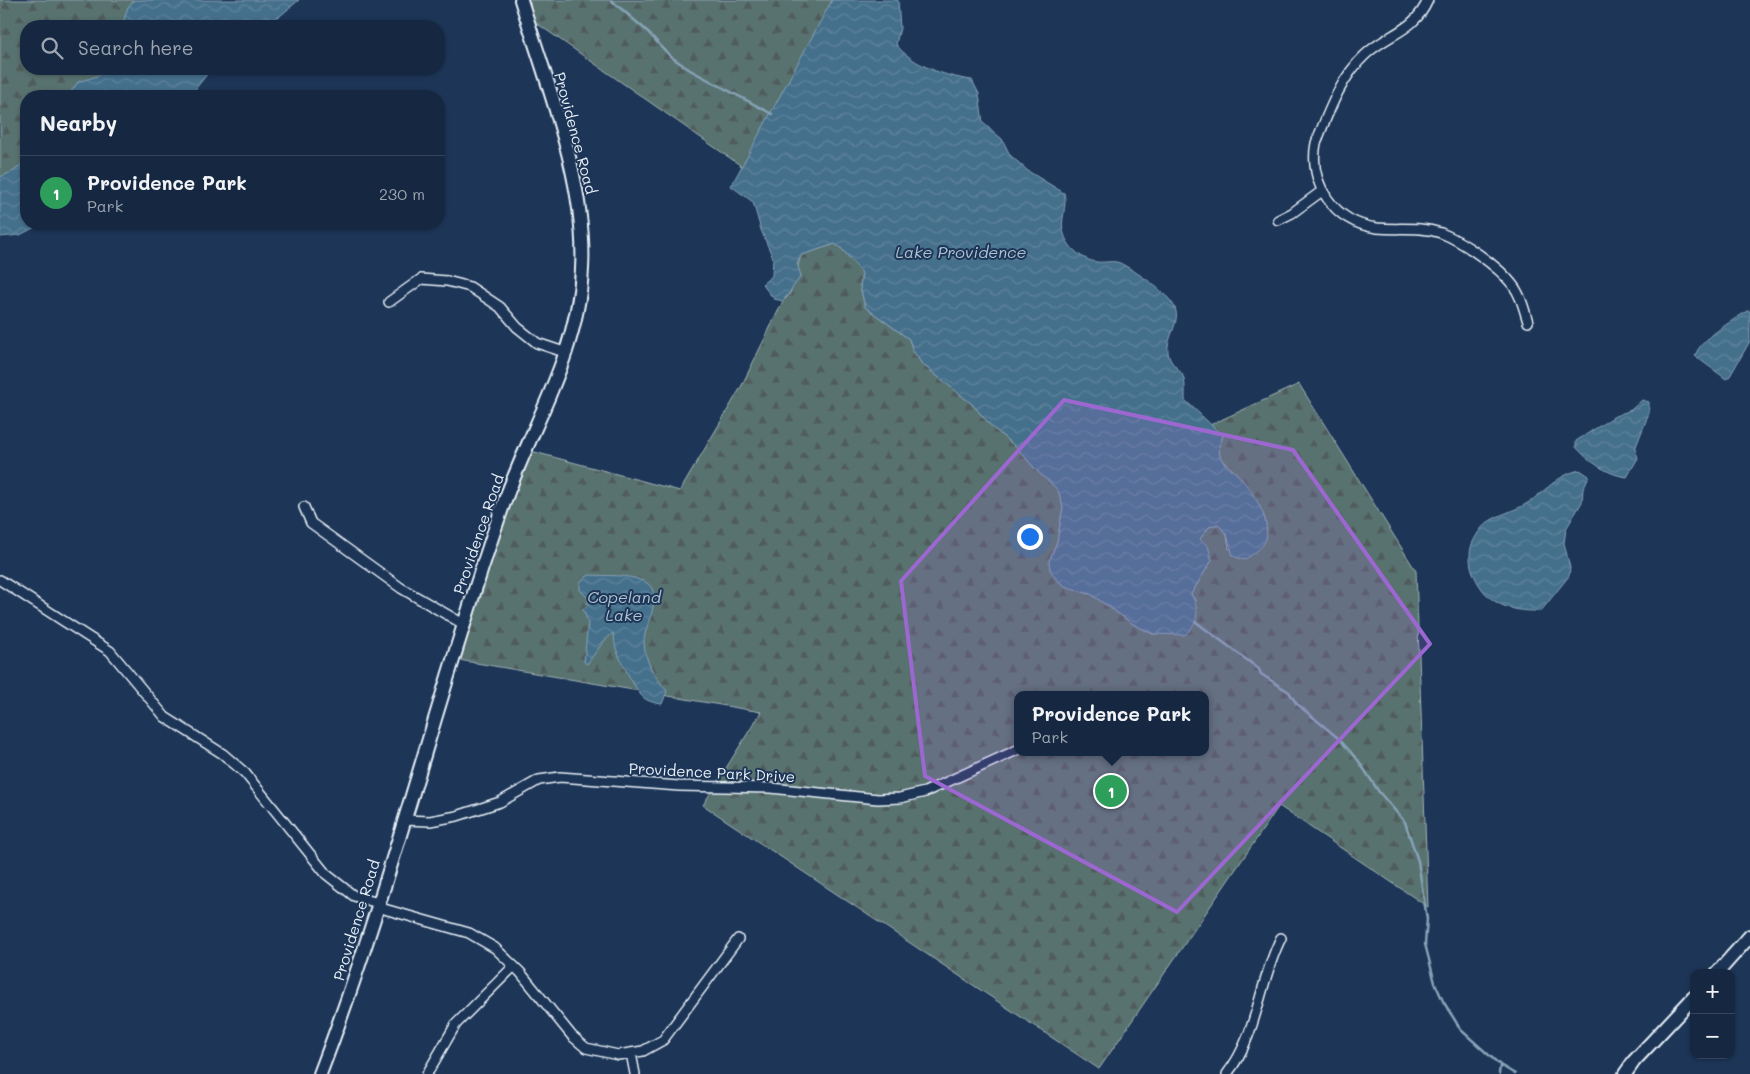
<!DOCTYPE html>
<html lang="en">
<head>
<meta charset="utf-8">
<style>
  :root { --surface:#162841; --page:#23344c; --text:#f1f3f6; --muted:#9ea6b1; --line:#35445a; --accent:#8abfa5 }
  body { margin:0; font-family:Mali,sans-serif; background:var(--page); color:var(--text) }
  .controls { position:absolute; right:15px; bottom:15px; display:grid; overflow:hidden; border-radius:10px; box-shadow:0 1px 4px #0004 }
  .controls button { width:45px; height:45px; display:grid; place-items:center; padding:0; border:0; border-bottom:1px solid var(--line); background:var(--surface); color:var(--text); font:25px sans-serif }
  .you { position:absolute; left:1029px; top:536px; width:18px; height:18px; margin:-12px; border:4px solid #fff; border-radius:50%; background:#1a73e8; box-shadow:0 0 0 8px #1a73e833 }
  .badge { display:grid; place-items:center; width:32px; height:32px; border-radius:50%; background:var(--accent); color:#fff; font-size:16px; font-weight:700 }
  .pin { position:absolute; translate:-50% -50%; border:2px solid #fff; box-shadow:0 1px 5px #0006 }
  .popup { position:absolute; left:1014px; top:691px; width:195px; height:65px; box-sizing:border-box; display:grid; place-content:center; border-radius:10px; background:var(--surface); filter:drop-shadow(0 1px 4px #0005); font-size:16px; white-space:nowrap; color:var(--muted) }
  .popup b { font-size:19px; color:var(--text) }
  .popup::after { content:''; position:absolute; left:50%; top:100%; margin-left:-10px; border:10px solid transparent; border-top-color:var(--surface) }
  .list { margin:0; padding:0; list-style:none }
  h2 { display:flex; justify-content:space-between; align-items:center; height:65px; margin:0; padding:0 20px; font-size:21px }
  h2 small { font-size:16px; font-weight:400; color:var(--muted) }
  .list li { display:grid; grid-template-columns:32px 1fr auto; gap:15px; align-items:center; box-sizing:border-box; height:75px; padding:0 20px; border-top:1px solid var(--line) }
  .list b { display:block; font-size:19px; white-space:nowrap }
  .list p { margin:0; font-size:16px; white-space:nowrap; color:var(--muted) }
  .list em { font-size:16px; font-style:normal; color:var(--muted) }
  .icon { flex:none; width:28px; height:28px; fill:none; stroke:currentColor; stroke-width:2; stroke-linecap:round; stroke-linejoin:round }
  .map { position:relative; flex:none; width:1750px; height:1074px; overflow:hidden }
  .search { position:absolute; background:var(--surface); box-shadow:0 1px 4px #0004; left:20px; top:20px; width:425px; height:55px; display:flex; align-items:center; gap:12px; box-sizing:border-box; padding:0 18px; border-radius:20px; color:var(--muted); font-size:19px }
  .panel { position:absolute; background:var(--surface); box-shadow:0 1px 4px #0004; left:20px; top:90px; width:425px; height:140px; border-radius:20px }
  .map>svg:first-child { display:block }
  .forest { fill:url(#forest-firs); stroke:#a0b2b4; fill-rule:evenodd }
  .water { fill:url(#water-waves); stroke:#86a3b7 }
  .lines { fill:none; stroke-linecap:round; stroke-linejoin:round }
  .stream { stroke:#86a3b7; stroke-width:2.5 }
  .street-casing { stroke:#e8f1f8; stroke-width:12 }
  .secondary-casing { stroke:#e8f1f8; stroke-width:16 }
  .street { stroke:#1d3557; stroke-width:9 }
  .secondary { stroke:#1d3557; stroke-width:12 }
  .marked { fill:#9c67d0; fill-opacity:0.2; stroke:#9c67d0; stroke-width:4; stroke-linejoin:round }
  .labels { text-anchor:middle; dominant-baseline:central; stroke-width:4; stroke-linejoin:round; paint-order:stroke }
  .street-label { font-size:15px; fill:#e8f1f8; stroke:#1d3557 }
  .water-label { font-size:16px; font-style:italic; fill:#afc4d2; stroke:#1d3557 }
</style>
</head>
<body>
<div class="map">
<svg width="1750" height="1074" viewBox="0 0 1750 1074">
  <defs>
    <pattern id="forest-firs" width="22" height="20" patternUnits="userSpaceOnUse" patternTransform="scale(1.25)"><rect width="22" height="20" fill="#59726f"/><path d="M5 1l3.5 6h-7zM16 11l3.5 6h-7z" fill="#4f5b5b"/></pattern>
    <pattern id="water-waves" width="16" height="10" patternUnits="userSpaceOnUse" patternTransform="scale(1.25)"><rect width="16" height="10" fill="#456f8c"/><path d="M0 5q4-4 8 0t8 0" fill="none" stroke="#60849d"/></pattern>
  </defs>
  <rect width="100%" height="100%" fill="#1d3557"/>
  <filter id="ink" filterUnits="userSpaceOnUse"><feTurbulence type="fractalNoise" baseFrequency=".02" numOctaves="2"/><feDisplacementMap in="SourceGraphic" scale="10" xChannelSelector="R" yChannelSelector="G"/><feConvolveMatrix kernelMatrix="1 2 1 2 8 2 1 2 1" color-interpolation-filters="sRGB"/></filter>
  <g filter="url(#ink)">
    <path class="forest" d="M0,0H166L135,26H26V69H121L113,96H26V188L0,195Z
      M525,0H839L781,95L750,172L532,20Z
      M835,244L842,249L862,273L860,286L865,307L909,339L913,351L922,364L972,404L992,427L1018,449L1037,471L1059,490L1063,507L1057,542L1049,561L1065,586L1092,595L1133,624L1153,634L1196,602L1191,594L1212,560L1200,539L1209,527L1218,524L1227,535L1229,549L1266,538C1265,533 1267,524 1265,519C1260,505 1247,487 1238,475C1224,458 1213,463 1223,436L1210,425L1299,384L1416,571L1428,907L1279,806L1099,1069L703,805L761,712L453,659L527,450L680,491L741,387L783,301L790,294L801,255ZM1017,695H1205V752H1017Z"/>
    <path class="water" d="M134,0H299L280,16L256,26H122L128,7Z
      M832,0H898L900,28L896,44C911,65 947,77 972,80L979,94L983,123L1002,139L1010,155L1028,171L1064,193C1068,206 1059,222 1064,234C1068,248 1084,261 1097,262C1104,263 1113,260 1120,263C1134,270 1169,293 1175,308C1181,322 1166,338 1168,352C1169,362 1176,366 1182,374C1186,380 1185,393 1185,400L1223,436C1220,443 1217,450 1221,458C1224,466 1231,468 1237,474C1251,488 1271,518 1266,539C1263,548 1252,555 1244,560L1233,556L1227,535L1218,524L1209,527L1200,539L1208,546L1212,560L1191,594C1200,610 1199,622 1185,635L1153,634L1133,624L1092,595L1065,586L1058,581L1050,570L1049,561L1057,542L1063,507L1058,490L1037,471L1018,449L992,427L972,404L922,364L913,351L909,339L865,307L860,286L862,273L842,249L835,244L802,255L797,263L801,276L783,301L774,299L762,284L772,276L773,258L761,230L753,202L731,186Z
      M107,69H211L190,96H68L78,82L97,76Z
      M26,160V224H41L20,235L0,237V177L14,171Z
      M1747,311H1750V341L1730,376L1726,379L1695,356C1700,339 1732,321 1747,311Z
      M1642,400L1649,402V413L1635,449L1638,458L1627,477C1608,475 1588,461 1576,447V441L1615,416L1631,410Z
      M1580,470L1589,476L1583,489L1582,502L1566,529L1564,543L1570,568L1569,576L1541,611C1507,612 1484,603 1472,570C1469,561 1469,548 1474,540C1477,534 1482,526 1488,522C1501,513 1519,510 1532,500C1548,488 1560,474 1580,470Z
      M589,575C606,576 627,574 643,581C668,591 643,626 644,643C645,662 655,677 667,691L662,704C654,703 645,701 640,694C634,686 616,654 615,644C614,640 615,637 613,633L604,641L587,664L584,662L588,622L583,609L588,605V598L580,590V582Z"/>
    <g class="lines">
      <path class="stream" d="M611,0L647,31L670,56L690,70L772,114
        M1196,622L1259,669L1261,674L1289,692L1296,703L1338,738L1358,760L1379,792L1405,822L1418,861L1427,919L1425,944L1435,983L1443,1001L1461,1030L1500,1065L1515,1074
        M1499,1074L1500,1065"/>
      <defs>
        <path id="street" d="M1428,0C1414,32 1388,33 1365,55C1341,77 1328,113 1316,143C1308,183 1334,223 1377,228C1399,230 1419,226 1441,233C1462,241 1498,266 1512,284C1521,295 1524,309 1528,322
          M1278,220L1292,213L1322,191
          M389,302L421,279L447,281L470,287L500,307L517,327L537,343L567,353
          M304,507L311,523L401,588L465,625
          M0,580L110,651L165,717L223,754L245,773L326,874L354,896L378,903
          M404,820L430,821L457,816L500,802L539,780L560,777L679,786L771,788L878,799L900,798L925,792L1017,750
          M377,907L469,933L495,948L520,972L572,1036L586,1048L618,1055L643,1051L663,1040L738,939
          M631,1053L635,1074
          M427,1074L456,1024L514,966
          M1227,1074C1258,1035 1259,981 1281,938"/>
        <path id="secondary" d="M1717,973L1750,936
          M320,1074C390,891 436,699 500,514C528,431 578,358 582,269C587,183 546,82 521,0
          M1625,1074L1634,1061L1694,997"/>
      </defs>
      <use href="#street" class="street-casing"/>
      <use href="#secondary" class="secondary-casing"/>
      <use href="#street" class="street"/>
      <use href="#secondary" class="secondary"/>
    </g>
  </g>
  <path class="marked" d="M1064,400L1293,450L1430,644L1177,912L925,776L901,581Z"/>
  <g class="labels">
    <g class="street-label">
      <text transform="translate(576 133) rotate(75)">Providence Road</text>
      <text transform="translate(478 534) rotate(-71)">Providence Road</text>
      <text transform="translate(712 772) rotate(3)">Providence Park Drive</text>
      <text transform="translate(356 920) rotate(-73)">Providence Road</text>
    </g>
    <g class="water-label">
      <text x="961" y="251">Lake Providence</text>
      <text x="624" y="596">Copeland<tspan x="624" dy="18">Lake</tspan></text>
    </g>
  </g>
</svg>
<div class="controls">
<button>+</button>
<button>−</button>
</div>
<div class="you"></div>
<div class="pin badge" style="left:1111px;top:791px;background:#2e9e5b">1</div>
<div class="popup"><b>Providence Park</b>Park</div>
<div class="search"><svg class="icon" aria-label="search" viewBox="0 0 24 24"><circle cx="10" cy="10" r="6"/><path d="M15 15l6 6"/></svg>Search here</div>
<section class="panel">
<h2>Nearby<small></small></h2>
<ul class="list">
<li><span class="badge" style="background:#2e9e5b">1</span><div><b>Providence Park</b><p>Park</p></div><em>230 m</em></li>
</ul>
</section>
</div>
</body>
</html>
